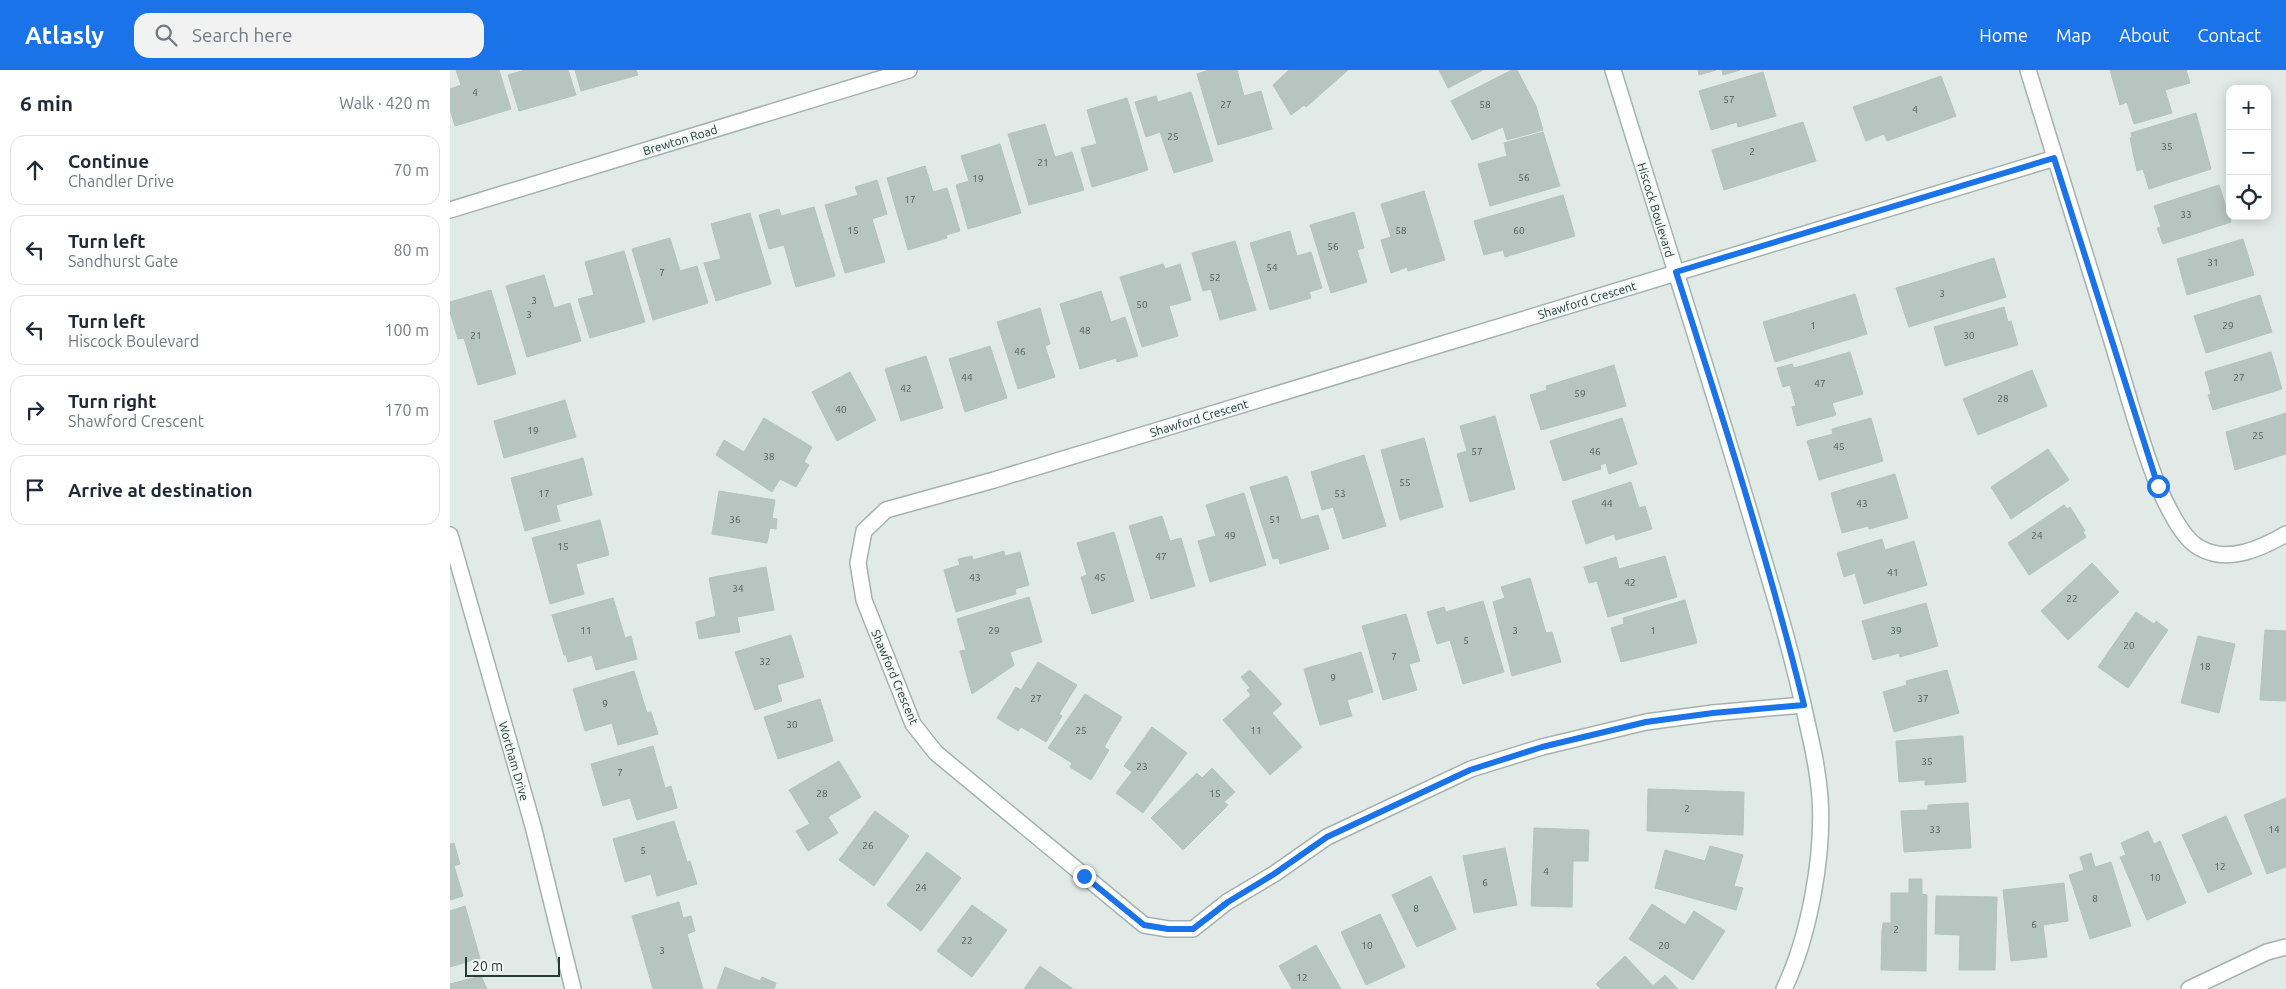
<!DOCTYPE html>
<html lang="en">
<head>
<meta charset="utf-8">
<style>
  :root { --surface:#fff; --page:#f2f2f3; --text:#1f2937; --muted:#747a83; --line:#e0e1e3; --accent:#1a73e8 }
  body { margin:0; font-family:Ubuntu,sans-serif; background:var(--page); color:var(--text) }
  .controls { position:absolute; right:15px; top:15px; display:grid; overflow:hidden; border-radius:10px; box-shadow:0 2px 12px #0003 }
  .controls button { width:45px; height:45px; display:grid; place-items:center; padding:0; border:0; border-bottom:1px solid var(--line); background:var(--surface); color:var(--text); font:25px sans-serif }
  .scale { position:absolute; left:15px; bottom:12px; width:95px; box-sizing:border-box; padding-left:5px; border:2px solid #233a35; border-top:0; font-size:14px; line-height:18px; white-space:nowrap; color:#233a35; -webkit-text-stroke:4px #f1f7f5; paint-order:stroke }
  .stop { position:absolute; width:15px; height:15px; margin:-11px; border:4px solid #1a73e8; border-radius:50%; background:#fff }
  .stop.end { background:#1a73e8; border-color:#fff; box-shadow:0 1px 5px #0008 }
  .list { margin:0; padding:0; list-style:none }
  h2 { display:flex; justify-content:space-between; align-items:center; height:65px; margin:0; padding:0 20px; font-size:21px }
  h2 small { font-size:16px; font-weight:400; color:var(--muted) }
  .list li { display:grid; grid-template-columns:32px 1fr auto; gap:15px; align-items:center; box-sizing:border-box; height:70px; margin:0 10px 10px; padding:0 10px; border:1px solid var(--line); border-radius:15px }
  .list b { display:block; font-size:19px; white-space:nowrap }
  .list p { margin:0; font-size:16px; white-space:nowrap; color:var(--muted) }
  .list em { font-size:16px; font-style:normal; color:var(--muted) }
  .icon { flex:none; width:28px; height:28px; fill:none; stroke:currentColor; stroke-width:2; stroke-linecap:round; stroke-linejoin:round }
  .map { position:relative; flex:none; width:1836px; height:919px; overflow:hidden }
  header { display:flex; align-items:center; gap:30px; box-sizing:border-box; height:70px; padding:0 25px; background:var(--accent); color:#fff }
  header strong { font-size:24px }
  nav { display:flex; gap:28px; margin-inline-start:auto; font-size:18px }
  .search { width:350px; height:45px; background:var(--page); display:flex; align-items:center; gap:12px; box-sizing:border-box; padding:0 18px; border-radius:15px; color:var(--muted); font-size:19px }
  main { display:flex }
  aside { flex:1; background:var(--surface) }
  .map>svg:first-child { display:block }
  .building { fill:#b7c5c0; stroke:#b4c3be }
  .lines { fill:none; stroke-linecap:round; stroke-linejoin:round }
  .street-casing { stroke:#a4b2ae; stroke-width:18 }
  .secondary-casing { stroke:#a1b5af; stroke-width:18 }
  .street { stroke:#fff; stroke-width:15 }
  .secondary { stroke:#fff; stroke-width:15 }
  .route { stroke:#1a73e8; stroke-width:6 }
  .labels { text-anchor:middle; dominant-baseline:central; stroke-width:4; stroke-linejoin:round; paint-order:stroke }
  .number-label { font-size:10px; fill:#485d58 }
  .street-label { font-size:12px; fill:#233a35; stroke:#f1f7f5 }
</style>
</head>
<body>
<header>
<strong>Atlasly</strong>
<div class="search"><svg class="icon" aria-label="search" viewBox="0 0 24 24"><circle cx="10" cy="10" r="6"/><path d="M15 15l6 6"/></svg>Search here</div>
<nav><a>Home</a><a>Map</a><a>About</a><a>Contact</a></nav>
</header>
<main>
<aside>
<h2>6 min<small>Walk · 420 m</small></h2>
<ul class="list">
<li><svg class="icon" aria-label="ahead" viewBox="0 0 24 24"><path d="M12 20V5M6 11l6-6 6 6"/></svg><div><b>Continue</b><p>Chandler Drive</p></div><em>70 m</em></li>
<li><svg class="icon" aria-label="left" viewBox="0 0 24 24"><path d="M17 20v-9H6M10 6l-5 5 5 5"/></svg><div><b>Turn left</b><p>Sandhurst Gate</p></div><em>80 m</em></li>
<li><svg class="icon" aria-label="left" viewBox="0 0 24 24"><path d="M17 20v-9H6M10 6l-5 5 5 5"/></svg><div><b>Turn left</b><p>Hiscock Boulevard</p></div><em>100 m</em></li>
<li><svg class="icon" aria-label="right" viewBox="0 0 24 24"><path d="M7 20v-9h11M14 6l5 5-5 5"/></svg><div><b>Turn right</b><p>Shawford Crescent</p></div><em>170 m</em></li>
<li><svg class="icon" aria-label="arrive" viewBox="0 0 24 24"><path d="M6 21V4h12l-3 4 3 4H6"/></svg><div><b>Arrive at destination</b></div></li>
</ul>
</aside>
<div class="map">
<svg width="1836" height="919" viewBox="0 0 1836 919">
  <rect width="100%" height="100%" fill="#e1eae7"/>
  <path class="building" d="M6,0H49L61,39L5,56L0,39V19L11,15Z
    M75,0H118L126,25L69,41L58,5Z
    M125,0H186L188,5L131,21Z
    M759,0H787L794,26L811,21L822,59L768,75L747,4Z
    M839,0H898L856,37L854,35L841,45L823,15Z
    M989,0H1033L998,18Z
    M1062,0H1067L1086,36L1093,60L1057,70L1053,57L1022,70L1001,31Z
    M1248,0H1266L1249,5Z
    M1272,0H1290L1273,5Z
    M1660,0H1736L1740,13L1715,20L1722,43L1684,54L1677,32L1670,35Z
    M1313,2L1326,46L1288,57L1287,52L1261,60L1249,21Z
    M1491,6L1506,46L1437,71L1434,64L1416,71L1403,37Z
    M741,22L763,91L724,103L710,62L696,67L685,32L706,26L708,32Z
    M677,28L698,100L642,117L631,78L647,74L637,40Z
    M1746,43L1761,99L1699,119L1693,99L1687,101L1680,68L1682,67L1681,63Z
    M1353,52L1366,91L1274,120L1262,80Z
    M595,54L605,87L622,82L634,120L579,135L558,64Z
    M1093,62L1110,116L1040,136L1028,94L1057,86L1054,73Z
    M550,74L571,143L518,159L506,115L519,111L511,86Z
    M475,96L483,122L497,118L510,161L496,165L497,168L458,180L437,108Z
    M427,110L437,144L422,149L435,192L395,203L375,135L408,125L405,117Z
    M1769,115L1781,152L1713,174L1707,158L1711,157L1704,136Z
    M974,121L995,190L958,201L957,197L941,203L931,170L941,167L931,134Z
    M1113,125L1125,166L1055,187L1053,180L1034,185L1024,151Z
    M364,137L385,206L346,217L334,175L319,179L309,145L329,139L331,146Z
    M904,142L914,178L907,180L917,212L881,223L860,155Z
    M300,143L321,214L266,231L254,193L271,189L261,154Z
    M840,161L847,186L861,182L872,218L859,222L861,228L820,240L800,173Z
    M220,168L230,201L247,196L258,233L203,250L182,179Z
    M1793,169L1804,205L1737,225L1727,189Z
    M785,171L806,240L770,250L761,219L753,221L742,183Z
    M174,181L195,252L140,268L128,229L144,225L135,192Z
    M1544,188L1556,227L1459,257L1446,218Z
    M713,194L715,199L730,194L741,230L719,236L728,266L692,277L670,207Z
    M94,205L104,238L120,233L131,271L77,287L56,216Z
    M41,220L66,304L28,315L14,268L8,269L0,242V232Z
    M651,221L661,252L675,247L688,286L667,292L666,288L630,299L610,234Z
    M1405,224L1417,264L1325,292L1313,252Z
    M1810,225L1822,262L1756,283L1744,246Z
    M1554,237L1558,252L1561,251L1568,275L1495,296L1484,257Z
    M590,238L600,274L595,276L605,307L568,319L547,252Z
    M540,276L557,328L515,342L499,289Z
    M1400,282L1413,324L1382,333L1386,345L1347,356L1342,337L1346,336L1340,315L1333,317L1327,298L1342,294L1344,298Z
    M1821,282L1832,319L1763,340L1758,325L1761,324L1755,302Z
    M476,286L493,338L451,351L435,299Z
    M1164,295L1176,336L1091,360L1080,325L1097,320L1096,316Z
    M1582,300L1597,336L1528,365L1513,329Z
    M400,302L426,350L387,371L362,322Z
    M115,330L126,367L54,388L44,351Z
    M1836,343V384L1785,400L1776,362Z
    M1045,346L1065,419L1020,432L1007,384L1017,381L1010,356Z
    M314,348L362,377L354,392L359,395L346,417L330,409L322,422L266,385L274,370L294,382Z
    M1172,348L1187,394L1159,404L1156,393L1150,395L1151,399L1113,411L1100,371Z
    M1421,348L1433,391L1369,410L1357,371L1383,364L1382,359Z
    M974,368L993,437L950,450L931,380Z
    M1598,379L1619,410L1561,449L1541,417Z
    M914,385L936,456L893,469L883,437L872,440L861,402Z
    M133,388L142,425L106,435L110,451L75,461L61,408Z
    M1445,404L1458,448L1419,459L1418,456L1392,463L1381,423Z
    M837,406L851,450L868,445L879,479L830,494L829,488L823,489L800,417Z
    M1181,412L1189,438L1195,436L1202,459L1166,470L1164,464L1136,474L1122,431Z
    M269,421L325,430L322,448L327,449L326,459L320,458L317,473L262,464Z
    M794,423L816,495L760,512L748,471L766,466L756,435Z
    M1614,435L1617,439L1620,437L1635,461L1633,462L1636,467L1579,505L1558,473Z
    M712,446L720,471L731,468L745,516L701,529L679,456Z
    M150,450L159,485L126,494L134,524L100,534L82,468Z
    M664,462L684,531L642,544L631,507L637,505L627,473Z
    M1432,469L1435,480L1464,471L1477,515L1414,534L1405,503L1394,507L1387,483Z
    M554,481L555,486L570,482L579,515L565,519L566,524L506,542L494,500L510,495L508,489L522,486L523,490Z
    M1215,486L1227,527L1158,547L1147,511L1139,513L1134,497L1166,487L1169,499Z
    M1642,493L1669,522L1618,570L1591,541Z
    M316,497L324,540L287,547L290,562L249,569L246,552L266,546L259,508Z
    M1080,508L1096,563L1102,562L1111,592L1062,606L1043,532L1055,528L1051,517Z
    M579,527L592,572L560,582L564,595L522,624L510,581L516,580L507,549Z
    M163,528L175,568L181,566L187,589L146,600L142,585L118,592L116,585H114L102,545Z
    M1235,530L1247,573L1171,592L1161,558L1174,554L1173,548Z
    M1033,531L1054,602L1013,614L1000,570L987,574L977,542L994,537L996,542Z
    M1476,533L1488,576L1450,587L1449,583L1423,590L1412,551Z
    M1686,542L1704,554L1706,551L1718,560L1678,618L1648,597Z
    M956,544L970,591L959,594L967,620L933,630L912,556Z
    M1815,560L1836,561V631L1810,630Z
    M341,565L354,607L327,615L332,631L305,640L285,582Z
    M1748,566L1785,574L1769,643L1731,633Z
    M911,582L923,622L897,630L902,646L870,655L854,599Z
    M588,592L627,615L609,644L612,646L596,672L571,657L568,661L547,648L566,617L571,620Z
    M800,600L832,634L822,643L852,677L820,705L773,650L801,625L797,620L800,618L791,607Z
    M1497,600L1509,643L1444,662L1433,622L1457,615L1456,611Z
    M184,601L197,643L201,642L208,664L168,675L162,653L135,661L123,619Z
    M635,624L672,647L654,677L659,680L641,710L620,697L622,693L598,678Z
    M370,629L383,671L328,689L314,647Z
    M702,657L737,683L693,743L666,723L682,702L674,696Z
    M1513,666L1516,712L1475,715V710L1449,712L1446,671Z
    M203,676L215,718L221,716L227,738L187,750L180,728L153,736L141,694Z
    M389,691L411,727L378,747L388,763L358,781L346,761L360,754L339,720Z
    M762,698L785,722L774,732L778,735L733,780L701,748L747,703L752,708Z
    M1198,719L1294,722L1293,765L1197,761Z
    M1836,728V797L1817,804L1794,745Z
    M1518,733L1521,778L1454,782L1451,741L1478,740V735Z
    M425,741L459,766L424,816L389,790Z
    M1776,746L1802,804L1758,823L1732,765Z
    M224,751L237,792L240,791L247,814L207,826L201,804L175,812L163,769Z
    M1084,758L1139,760L1138,791H1123L1122,837L1081,836Z
    M1698,761L1704,774L1710,771L1736,833L1697,850L1670,787L1676,785L1671,773Z
    M4,773L10,794L4,796L13,826L0,830V774Z
    M1260,776L1293,785L1284,816L1293,818L1286,840L1205,818L1215,780L1255,791Z
    M1055,778L1067,835L1024,843L1013,786Z
    M477,782L511,808L471,861L437,835Z
    M1641,783L1645,797L1661,792L1681,856L1640,869L1619,805L1634,800L1630,787Z
    M981,806L1006,859L967,877L942,825Z
    M1459,809H1472V824L1477,825L1476,901L1431,900L1432,861L1433,853H1441V823H1459Z
    M1614,813L1618,851L1593,855L1597,887L1561,891L1553,820Z
    M1486,826L1547,827L1545,900H1509L1510,865L1485,864Z
    M229,832L233,848L241,846L245,861L237,864L253,919H203L182,846Z
    M1202,834L1235,855L1244,841L1275,861L1243,910L1179,869Z
    M522,835L557,860L522,907L487,881Z
    M15,836L30,888L0,897V841Z
    M930,844L955,897L916,915L891,862Z
    M866,875L891,919H842L829,896Z
    M1175,886L1203,916L1215,905L1228,919H1151L1146,914Z
    M590,896L623,919H574Z
    M275,897L310,911L312,907L326,913L324,919H267Z
    M31,906L37,919H0V914Z"/>
  <g class="lines">
    <defs>
      <path id="street" d="M1578,0C1605,90 1633,179 1661,268C1676,317 1689,368 1708,416C1716,434 1732,469 1750,478C1778,494 1812,478 1836,464
        M0,140L459,0
        M0,465L83,756L123,919
        M1353,635L1263,643L1196,652L1092,677L1021,699L877,767L824,804L777,832L743,859H718L694,855L486,683L463,654L414,530L408,493L414,461L436,440L544,410L1605,88
        M1739,919L1817,882L1836,877"/>
      <path id="secondary" d="M1163,0C1211,156 1261,311 1307,467C1325,527 1343,587 1356,648C1362,674 1368,700 1370,728C1374,786 1359,867 1334,919"/>
    </defs>
    <use href="#street" class="street-casing"/>
    <use href="#secondary" class="secondary-casing"/>
    <use href="#street" class="street"/>
    <use href="#secondary" class="secondary"/>
  </g>
  <g class="lines">
    <path class="route" d="M634,806L694,855L718,859H743L778,832L824,804L877,767L1020,700L1092,677L1196,652L1263,643L1354,635C1318,489 1272,345 1226,202L1604,88L1708,416"/>
  </g>
  <g class="labels">
    <g class="number-label">
      <text x="25" y="22">4</text>
      <text x="1279" y="29">57</text>
      <text x="776" y="34">27</text>
      <text x="1035" y="34">58</text>
      <text x="1465" y="39">4</text>
      <text x="723" y="66">25</text>
      <text x="1717" y="76">35</text>
      <text x="1302" y="81">2</text>
      <text x="593" y="92">21</text>
      <text x="1074" y="107">56</text>
      <text x="528" y="108">19</text>
      <text x="460" y="129">17</text>
      <text x="1736" y="144">33</text>
      <text x="403" y="160">15</text>
      <text x="951" y="160">58</text>
      <text x="1069" y="160">60</text>
      <text x="883" y="176">56</text>
      <text x="1763" y="192">31</text>
      <text x="822" y="197">54</text>
      <text x="212" y="202">7</text>
      <text x="765" y="207">52</text>
      <text x="1492" y="223">3</text>
      <text x="84" y="230">3</text>
      <text x="692" y="234">50</text>
      <text x="79" y="244">3</text>
      <text x="1363" y="255">1</text>
      <text x="1778" y="255">29</text>
      <text x="635" y="260">48</text>
      <text x="26" y="265">21</text>
      <text x="1519" y="265">30</text>
      <text x="570" y="281">46</text>
      <text x="517" y="307">44</text>
      <text x="1789" y="307">27</text>
      <text x="1370" y="313">47</text>
      <text x="456" y="318">42</text>
      <text x="1130" y="323">59</text>
      <text x="1553" y="328">28</text>
      <text x="391" y="339">40</text>
      <text x="83" y="360">19</text>
      <text x="1808" y="365">25</text>
      <text x="1389" y="376">45</text>
      <text x="1027" y="381">57</text>
      <text x="1145" y="381">46</text>
      <text x="319" y="386">38</text>
      <text x="955" y="412">55</text>
      <text x="94" y="423">17</text>
      <text x="890" y="423">53</text>
      <text x="1157" y="433">44</text>
      <text x="1412" y="433">43</text>
      <text x="285" y="449">36</text>
      <text x="825" y="449">51</text>
      <text x="780" y="465">49</text>
      <text x="1587" y="465">24</text>
      <text x="113" y="476">15</text>
      <text x="711" y="486">47</text>
      <text x="1443" y="502">41</text>
      <text x="525" y="507">43</text>
      <text x="650" y="507">45</text>
      <text x="1180" y="512">42</text>
      <text x="288" y="518">34</text>
      <text x="1622" y="528">22</text>
      <text x="136" y="560">11</text>
      <text x="544" y="560">29</text>
      <text x="1065" y="560">3</text>
      <text x="1203" y="560">1</text>
      <text x="1446" y="560">39</text>
      <text x="1016" y="570">5</text>
      <text x="1679" y="575">20</text>
      <text x="944" y="586">7</text>
      <text x="315" y="591">32</text>
      <text x="1755" y="596">18</text>
      <text x="883" y="607">9</text>
      <text x="586" y="628">27</text>
      <text x="1473" y="628">37</text>
      <text x="155" y="633">9</text>
      <text x="342" y="654">30</text>
      <text x="631" y="660">25</text>
      <text x="806" y="660">11</text>
      <text x="1477" y="691">35</text>
      <text x="692" y="696">23</text>
      <text x="170" y="702">7</text>
      <text x="372" y="723">28</text>
      <text x="765" y="723">15</text>
      <text x="1237" y="738">2</text>
      <text x="1485" y="759">33</text>
      <text x="1824" y="759">14</text>
      <text x="418" y="775">26</text>
      <text x="193" y="780">5</text>
      <text x="1770" y="796">12</text>
      <text x="1096" y="801">4</text>
      <text x="1705" y="807">10</text>
      <text x="1035" y="812">6</text>
      <text x="471" y="817">24</text>
      <text x="1645" y="828">8</text>
      <text x="966" y="838">8</text>
      <text x="1584" y="854">6</text>
      <text x="1446" y="859">2</text>
      <text x="517" y="870">22</text>
      <text x="917" y="875">10</text>
      <text x="1214" y="875">20</text>
      <text x="212" y="880">3</text>
      <text x="852" y="907">12</text>
    </g>
    <g class="street-label">
      <text transform="translate(230 70) rotate(-17)">Brewton Road</text>
      <text transform="translate(1206 140) rotate(73)">Hiscock Boulevard</text>
      <text transform="translate(1137 230) rotate(-17)">Shawford Crescent</text>
      <text transform="translate(749 348) rotate(-17)">Shawford Crescent</text>
      <text transform="translate(445 607) rotate(67)">Shawford Crescent</text>
      <text transform="translate(64 691) rotate(74)">Wortham Drive</text>
    </g>
  </g>
</svg>
<div class="controls">
<button>+</button>
<button>−</button>
<button><svg class="icon" aria-label="locate" viewBox="0 0 24 24"><circle cx="12" cy="12" r="6"/><path d="M12 2v4M12 18v4M2 12h4M18 12h4"/></svg></button>
</div>
<div class="scale">20 m</div>
<div class="stop" style="left:1708px;top:416px"></div>
<div class="stop end" style="left:634px;top:806px"></div>
</div>
</main>
</body>
</html>
